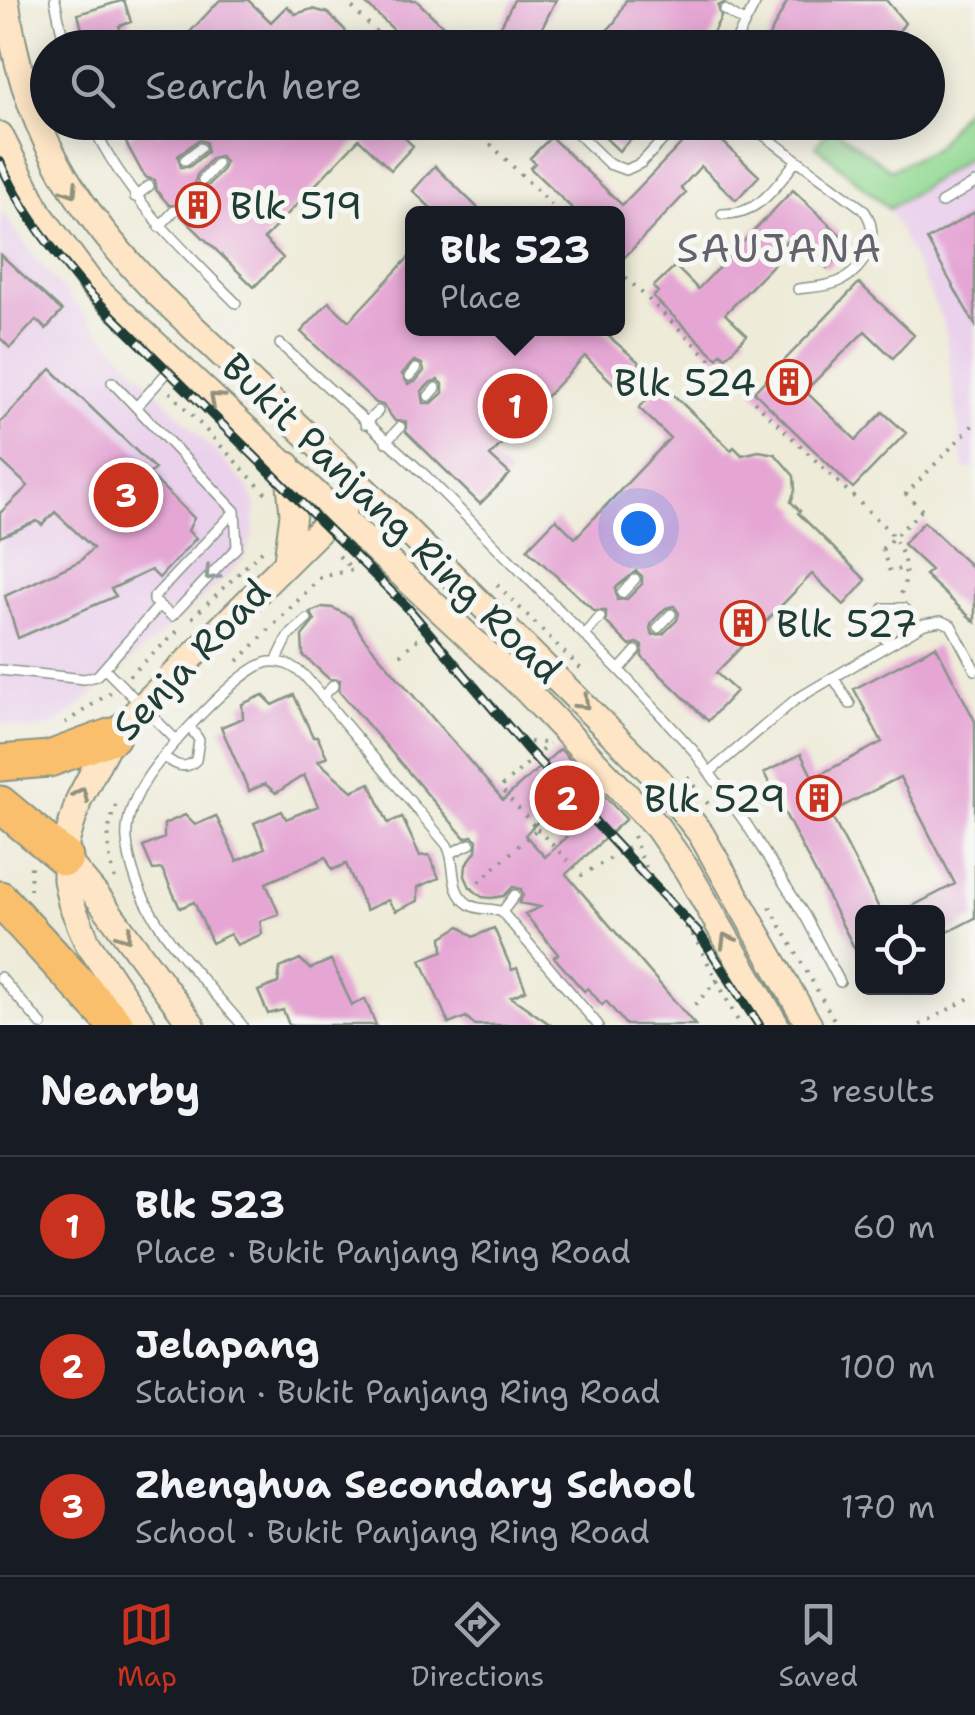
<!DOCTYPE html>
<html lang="en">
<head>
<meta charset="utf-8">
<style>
  :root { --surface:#171b24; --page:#20242c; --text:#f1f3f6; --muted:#9ea1a6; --line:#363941; --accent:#c8321e }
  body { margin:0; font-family:"Shantell Sans",sans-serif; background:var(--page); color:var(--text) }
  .controls { position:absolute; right:30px; bottom:30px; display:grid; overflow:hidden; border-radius:15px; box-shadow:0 5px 25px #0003 }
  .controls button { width:90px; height:90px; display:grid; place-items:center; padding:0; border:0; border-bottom:2px solid var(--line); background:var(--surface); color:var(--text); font:50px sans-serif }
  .you { position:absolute; left:638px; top:528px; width:35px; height:35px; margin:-25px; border:8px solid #fff; border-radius:50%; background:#1a73e8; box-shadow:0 0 0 15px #1a73e833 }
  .badge { display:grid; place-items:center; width:65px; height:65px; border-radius:50%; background:var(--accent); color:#fff; font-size:32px; font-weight:700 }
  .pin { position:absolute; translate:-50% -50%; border:5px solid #fff; box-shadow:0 2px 10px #0006 }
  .popup { position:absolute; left:405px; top:206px; width:220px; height:130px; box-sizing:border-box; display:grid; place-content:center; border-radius:15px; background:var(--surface); filter:drop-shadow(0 2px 8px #0005); font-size:32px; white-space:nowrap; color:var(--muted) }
  .popup b { font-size:38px; color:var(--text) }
  .popup::after { content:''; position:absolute; left:50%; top:100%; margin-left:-20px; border:20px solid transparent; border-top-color:var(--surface) }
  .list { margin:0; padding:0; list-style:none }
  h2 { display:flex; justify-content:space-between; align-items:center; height:130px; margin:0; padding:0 40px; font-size:42px }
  h2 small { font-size:32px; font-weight:400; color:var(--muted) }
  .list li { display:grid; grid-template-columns:65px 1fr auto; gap:30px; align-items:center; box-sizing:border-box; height:140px; padding:0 40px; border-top:2px solid var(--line) }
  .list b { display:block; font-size:38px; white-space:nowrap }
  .list p { margin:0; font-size:32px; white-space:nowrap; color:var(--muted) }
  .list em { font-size:32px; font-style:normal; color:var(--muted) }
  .icon { flex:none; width:55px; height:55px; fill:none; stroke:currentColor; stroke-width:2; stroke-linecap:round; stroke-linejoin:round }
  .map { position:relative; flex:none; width:975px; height:1025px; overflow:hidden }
  .search { position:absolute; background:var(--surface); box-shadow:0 5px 25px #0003; left:30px; right:30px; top:30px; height:110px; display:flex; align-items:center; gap:25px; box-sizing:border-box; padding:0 35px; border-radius:55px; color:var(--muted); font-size:38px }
  .sheet { height:550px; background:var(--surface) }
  nav { display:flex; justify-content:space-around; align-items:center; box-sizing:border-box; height:140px; border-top:2px solid var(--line); background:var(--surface); font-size:28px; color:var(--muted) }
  nav a { display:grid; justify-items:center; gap:5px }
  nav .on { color:var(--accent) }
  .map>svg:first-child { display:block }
  .built { fill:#ead1ec }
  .green { fill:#93d993; stroke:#598b64; stroke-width:2.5 }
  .building { fill:#e5a6d4; fill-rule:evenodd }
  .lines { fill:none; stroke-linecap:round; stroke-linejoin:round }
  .lane-casing { stroke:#869486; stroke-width:12 }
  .secondary-casing { stroke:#869486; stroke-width:29 }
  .highway-casing { stroke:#869486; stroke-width:39 }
  .path { stroke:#869486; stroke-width:4; stroke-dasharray:2.5 8; stroke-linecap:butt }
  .lane { stroke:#fff; stroke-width:9 }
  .secondary { stroke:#fde5c5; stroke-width:25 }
  .highway { stroke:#f9bf6d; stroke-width:35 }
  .rail-casing { stroke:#1f3d34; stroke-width:10 }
  .rail { stroke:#f6f6f2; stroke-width:6; stroke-dasharray:19; stroke-linecap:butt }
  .path-bridge { stroke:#869486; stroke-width:4; stroke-dasharray:2.5 8; stroke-linecap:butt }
  .oneway { stroke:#8e917c }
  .oneway2 { stroke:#8f9e9a }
  .labels { text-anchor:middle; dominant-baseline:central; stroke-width:10; stroke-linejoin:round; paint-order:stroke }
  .poi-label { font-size:38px; fill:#1f3d34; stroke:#f6f6f2; text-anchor:start }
  .street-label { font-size:38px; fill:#1f3d34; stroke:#f6f6f2 }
  .neighbourhood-label { font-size:40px; letter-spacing:2.5px; fill:#64626c; stroke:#f6f6f2 }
</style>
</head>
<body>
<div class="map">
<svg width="975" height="1025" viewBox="0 0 975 1025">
  <rect width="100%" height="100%" fill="#f6f6f2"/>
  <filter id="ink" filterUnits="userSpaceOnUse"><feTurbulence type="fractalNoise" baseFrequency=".01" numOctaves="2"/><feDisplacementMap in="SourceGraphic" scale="20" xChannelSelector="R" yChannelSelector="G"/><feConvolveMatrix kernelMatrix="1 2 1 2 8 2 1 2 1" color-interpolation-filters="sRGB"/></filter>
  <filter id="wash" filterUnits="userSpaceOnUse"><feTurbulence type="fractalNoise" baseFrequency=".0048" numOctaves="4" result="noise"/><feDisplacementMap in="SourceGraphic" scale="40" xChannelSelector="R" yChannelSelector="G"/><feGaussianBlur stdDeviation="2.25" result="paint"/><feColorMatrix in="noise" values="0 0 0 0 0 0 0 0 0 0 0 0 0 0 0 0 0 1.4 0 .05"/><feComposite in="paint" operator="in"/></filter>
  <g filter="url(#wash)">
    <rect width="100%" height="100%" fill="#eeebd8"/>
    <path class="built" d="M975,153V468L964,470L944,322L889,209Z
      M0,209L33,255L91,322L247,486L256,505L253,534L245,556L231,573L71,713L53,725L31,731L0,723Z"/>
    <path class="green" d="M975,95V153L889,209L816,146L831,127L891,170L935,148Z"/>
    <g id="blocks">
      <path class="building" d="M124,0L131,22L119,26L126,48H91L88,35L84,37L78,14Z
        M220,0H248L271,22L287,6L295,14L312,9L328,13L345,30L349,48H175Z
        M362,0H416L466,48H413Z
        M514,0H556L532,48H490Z
        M626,0H730L718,6L721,17L705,48H590L615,22Z
        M788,0H886L905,23L886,48H763Z
        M134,122H150L158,134L175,122H389L413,146L391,170L359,139L264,239L283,258L254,287L181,216L180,206L169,205L156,190L155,180L147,178L142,172L124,139L137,129ZM198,140L206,142L207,152L189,167H181L178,156ZM220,156L225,162L223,169L208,186L198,187L195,182L197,175L212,158Z
        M589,122H647L619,151Z
        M702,122L759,176L736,200L701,166L681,188L686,193L618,264V214H578L530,168L535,163L530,158L551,137L622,205Z
        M434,167L435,166L484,214H437L413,191Z
        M793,190L850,244L827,268L793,235L771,256L776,262L725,314L747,335L726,357L721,353L717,358L653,297L658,292L653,287L675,266L698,289Z
        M975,212V325L927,240Z
        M0,254L62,311L46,329L36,320L10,348L0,338Z
        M412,254V328H599L640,363L617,387L585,356L490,456L510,474L480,504L406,432V422L395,421L383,405L376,403L301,332L329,302L349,321ZM414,361L422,364L424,371L415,382L408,384L402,374ZM438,380L443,384V393L432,403H424L422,391L431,382Z
        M859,283L914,335L893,358L865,331L805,391L856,440L883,412L906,433L853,488L754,392Z
        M51,369L155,469L149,474L194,518L188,531L196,538L159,578L151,570L111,589L116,596L18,638L5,596L80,561L93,548L55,512L42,525L37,521L0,537V513L28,486L0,460V423Z
        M662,384L731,450L734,447L742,455L759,451L775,454L794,476L795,490L791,502L800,511L798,513L866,580L844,605L812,574L716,673L736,691L708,721L642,657V646L637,643L630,646L606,622V611H594L527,549L556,519L575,538L670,438L639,408ZM636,571L642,576V584L627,599L617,600L615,588ZM674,606L679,613L677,620L663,634L653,635L650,629L652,622L666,608Z
        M924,522L975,570V622L925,575L931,570L903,544Z
        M323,607L333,608L351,617L363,637L503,800L560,749L626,819L566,874L695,1025H626L606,1001L602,1005L588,988L584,991L554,957L558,954L525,914L540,907L519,903L523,895L521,889L513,887L504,896L491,898L482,897L470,887L465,876L466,865L476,851L477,840L472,836L465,838L339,691L340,680L329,679L303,655L302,636L315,620L310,612ZM546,813L567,837L545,857L525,835Z
        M936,646L975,721V918L938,937V912H901L955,884L900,777L830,813L881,912H862V963L764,773L801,754L813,778L882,742L854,689Z
        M263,695L273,705L294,695L313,737L317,736L327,757L318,761L352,791L370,783L388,823L402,817L420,856L429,855L439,878L418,887V901L396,911L388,900L366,910L346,864L332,870L326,857L266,883L279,914L260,921L262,934L237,945L230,934L212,943L194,902L180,908L162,869L153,870L143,847L164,838V824L185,815L195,825L216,816L237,861L265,848L254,823L282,811L286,819L318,806L304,775L276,793L265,784L249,791L221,727L243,718L242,704Z
        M460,926L473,937L494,928L512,970L517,968L526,990L511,997L551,1025H475L466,1017L449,1024L421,960L443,951L442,937Z
        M300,959L310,969L331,960L352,1005L365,999L376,1025H289L283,1010L268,1014L258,991L278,983L280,968Z"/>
    </g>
  </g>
  <g filter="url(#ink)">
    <use href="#blocks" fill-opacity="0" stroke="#869486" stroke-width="2.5"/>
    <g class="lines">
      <defs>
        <path id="lane" d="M55,0L65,48
          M725,10L745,23
          M732,48L757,0
          M91,122C125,195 180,247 236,303
          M566,122L609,164L626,170L641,163L680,122
          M746,122L863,209C883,234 866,270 838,282C826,287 811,287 798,289
          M185,160L200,148
          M203,180L217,164
          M135,197L149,186
          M941,203L975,183
          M722,214C760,215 775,187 797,160
          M159,227L174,211
          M280,344L425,475L619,670L693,750L747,825L805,916L840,982
          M410,376L416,369
          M112,382L235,511L237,547L172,616L154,601V597L235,511
          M429,396L436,388
          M136,407L174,365
          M365,424L378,411
          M386,442L400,427
          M622,593L635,579
          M658,628L671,614
          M585,635L600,617
          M889,644L876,628L884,608H904L913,622L912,631
          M276,662L288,637L307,619
          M104,668L177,741
          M0,670L84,679L97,676L158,607
          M619,670L636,651
          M833,677L850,704
          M322,697L334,685
          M164,756C174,765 185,771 196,760L199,740L190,727
          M710,772L795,700L924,624L941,621L951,625L975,670
          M451,853L470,844
          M502,912L515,895
          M0,977L42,1025
          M242,1025C197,971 133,914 127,840C125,821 134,799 144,783C159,756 241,666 269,662C283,660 294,667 304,675L447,845C458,865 447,891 470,905C480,911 491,907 502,912L598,1025"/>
        <path id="secondary" d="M6,0C22,124 73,207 159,295L387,511L657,778L701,834L809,1025
          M0,135L39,213L93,286L526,690L657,827L687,870L776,1025
          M287,560L293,514L288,465
          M65,858L100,900L192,1025
          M143,1025L87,942L71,903L66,880V843L79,799L112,736L348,502"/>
        <path id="highway" d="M0,763L49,759L112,736
          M0,804L65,858
          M0,899L116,1025"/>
      </defs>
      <use href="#lane" class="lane-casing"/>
      <use href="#secondary" class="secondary-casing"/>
      <use href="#highway" class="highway-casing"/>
      <path class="path" d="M345,0L392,48
        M468,122L561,214
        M618,270L889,531C903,551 911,570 901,594
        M170,392L270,498
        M922,510L906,494L975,423
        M882,549L890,572L906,567
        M339,556L353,570
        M497,585L586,674
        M192,618L264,549
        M400,655L421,636
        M238,661L321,577L353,570
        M129,676L181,628
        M65,723L111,692
        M530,742L545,743
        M687,777L709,805
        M116,805C104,831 108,856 116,883
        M537,829L582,875L635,844
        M633,836L643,862L663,896L695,938L740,1025
        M471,889L537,829L500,788L549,744
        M30,890L31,865
        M770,907L837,1025
        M695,1005L718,979
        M920,1025L975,995"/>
      <use href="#lane" class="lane"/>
      <use href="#secondary" class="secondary"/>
      <use href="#highway" class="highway"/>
      <defs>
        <path id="rail" d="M0,162C21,210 53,252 87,291L407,607L528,750L701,936L759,1025"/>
      </defs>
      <use href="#rail" class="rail-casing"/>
      <use href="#rail" class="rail"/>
      <path class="path-bridge" d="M882,549L922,510"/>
    </g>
    <defs><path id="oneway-chevron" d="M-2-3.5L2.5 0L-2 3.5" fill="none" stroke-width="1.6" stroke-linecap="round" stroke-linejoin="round" transform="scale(2.5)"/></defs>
    <g class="oneway">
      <use href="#oneway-chevron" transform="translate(71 190) rotate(57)"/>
      <use href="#oneway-chevron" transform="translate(216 399) rotate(-138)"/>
      <use href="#oneway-chevron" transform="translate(583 703) rotate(44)"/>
      <use href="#oneway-chevron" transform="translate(81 794) rotate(-67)"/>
      <use href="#oneway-chevron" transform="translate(125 935) rotate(55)"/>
      <use href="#oneway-chevron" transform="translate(727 940) rotate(-120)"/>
    </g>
    <use class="oneway2" href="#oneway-chevron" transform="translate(211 574) rotate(134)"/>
  </g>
  <defs>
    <symbol id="building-ring" viewBox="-11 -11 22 22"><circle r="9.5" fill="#f6f6f2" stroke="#c8321e" stroke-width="1.5"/><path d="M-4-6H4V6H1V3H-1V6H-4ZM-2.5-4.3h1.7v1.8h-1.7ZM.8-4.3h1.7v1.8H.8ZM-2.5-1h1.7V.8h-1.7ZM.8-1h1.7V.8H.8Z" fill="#c8321e"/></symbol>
  </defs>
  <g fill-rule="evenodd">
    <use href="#building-ring" x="173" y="180" width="50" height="50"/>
    <use href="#building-ring" x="764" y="357" width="50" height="50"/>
    <use href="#building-ring" x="718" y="598" width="50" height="50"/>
    <use href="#building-ring" x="794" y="773" width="50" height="50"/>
  </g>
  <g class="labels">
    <g class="poi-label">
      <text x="230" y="205">Blk 519</text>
      <text x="756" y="382" text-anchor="end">Blk 524</text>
      <text x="776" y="623">Blk 527</text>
      <text x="786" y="798" text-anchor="end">Blk 529</text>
    </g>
    <g class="street-label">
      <text transform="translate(392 518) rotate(44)">Bukit Panjang Ring Road</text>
      <text transform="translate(191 659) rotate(-46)">Senja Road</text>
    </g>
    <g class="neighbourhood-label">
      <text x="780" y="248">SAUJANA</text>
    </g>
  </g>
</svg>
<div class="controls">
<button><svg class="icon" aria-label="locate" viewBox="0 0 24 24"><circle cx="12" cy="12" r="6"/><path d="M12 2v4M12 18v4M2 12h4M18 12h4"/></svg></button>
</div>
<div class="you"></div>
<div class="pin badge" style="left:515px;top:406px">1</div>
<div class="popup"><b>Blk 523</b>Place</div>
<div class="pin badge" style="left:567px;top:798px">2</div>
<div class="pin badge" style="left:126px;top:495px">3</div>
<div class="search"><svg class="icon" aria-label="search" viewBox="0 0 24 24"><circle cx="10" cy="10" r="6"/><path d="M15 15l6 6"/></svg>Search here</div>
</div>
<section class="sheet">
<h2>Nearby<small>3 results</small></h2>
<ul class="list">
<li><span class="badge">1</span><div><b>Blk 523</b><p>Place · Bukit Panjang Ring Road</p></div><em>60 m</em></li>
<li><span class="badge">2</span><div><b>Jelapang</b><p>Station · Bukit Panjang Ring Road</p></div><em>100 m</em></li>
<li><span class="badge">3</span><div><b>Zhenghua Secondary School</b><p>School · Bukit Panjang Ring Road</p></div><em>170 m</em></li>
</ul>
</section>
<nav>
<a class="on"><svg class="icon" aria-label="map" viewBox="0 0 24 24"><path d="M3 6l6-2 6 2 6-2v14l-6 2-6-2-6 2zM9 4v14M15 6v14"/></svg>Map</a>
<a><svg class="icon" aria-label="directions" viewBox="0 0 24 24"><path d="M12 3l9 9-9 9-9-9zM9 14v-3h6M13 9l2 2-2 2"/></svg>Directions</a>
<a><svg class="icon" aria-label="saved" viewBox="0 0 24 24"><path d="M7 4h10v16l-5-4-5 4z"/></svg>Saved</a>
</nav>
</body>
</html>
